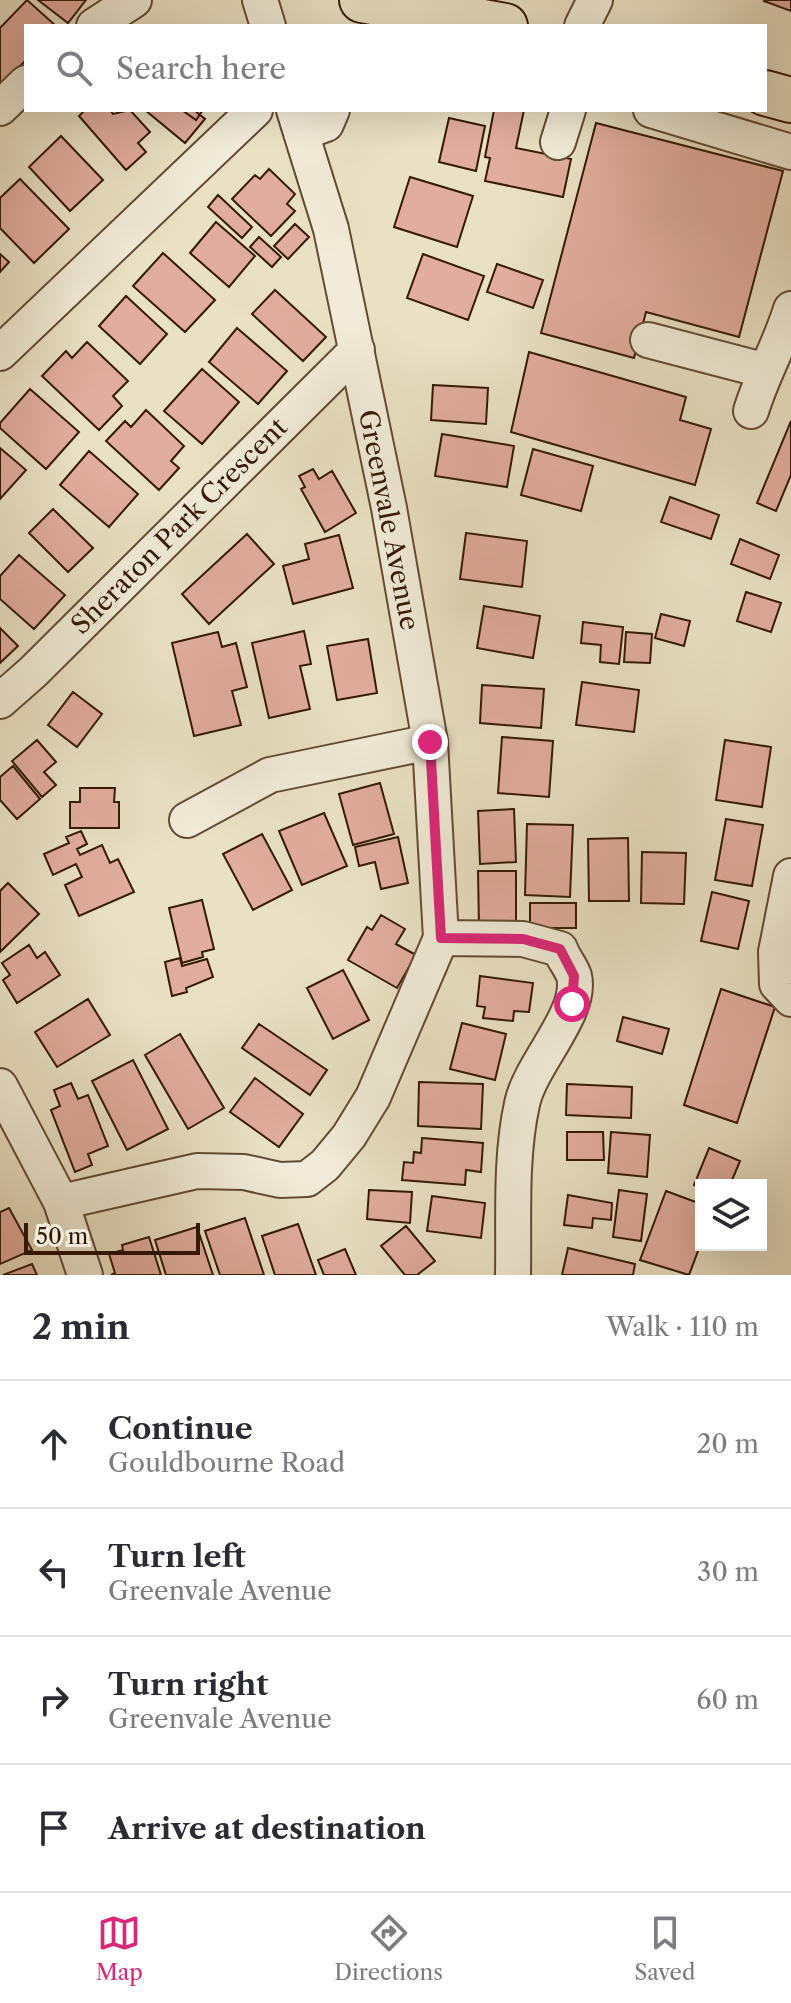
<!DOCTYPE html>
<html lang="en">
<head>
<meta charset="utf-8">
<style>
  :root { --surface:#fff; --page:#f7f7f7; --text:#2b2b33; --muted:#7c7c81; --line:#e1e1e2; --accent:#db2777 }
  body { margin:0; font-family:"Libre Caslon Text",serif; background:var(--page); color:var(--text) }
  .controls { position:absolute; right:24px; bottom:24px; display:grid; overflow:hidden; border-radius:0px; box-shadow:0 8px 32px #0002 }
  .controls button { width:72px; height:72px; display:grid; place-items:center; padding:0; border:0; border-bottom:2px solid var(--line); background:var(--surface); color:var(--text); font:40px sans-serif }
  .scale { position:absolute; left:24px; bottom:20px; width:176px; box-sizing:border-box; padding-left:8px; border:4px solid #351905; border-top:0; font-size:22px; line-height:28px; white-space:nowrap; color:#351905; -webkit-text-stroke:6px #f1ecd9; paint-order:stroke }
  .stop { position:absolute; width:24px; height:24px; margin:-18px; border:6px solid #db2777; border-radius:50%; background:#fff }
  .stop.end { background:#db2777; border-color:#fff; box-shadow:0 2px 8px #0008 }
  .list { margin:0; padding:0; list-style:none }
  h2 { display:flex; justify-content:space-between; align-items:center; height:104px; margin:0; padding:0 32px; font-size:34px }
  h2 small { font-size:26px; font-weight:400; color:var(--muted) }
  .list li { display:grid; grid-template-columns:52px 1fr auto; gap:24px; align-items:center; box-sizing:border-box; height:128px; padding:0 32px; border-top:2px solid var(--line) }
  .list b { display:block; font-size:30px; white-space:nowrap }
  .list p { margin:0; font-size:26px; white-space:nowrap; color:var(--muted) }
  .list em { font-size:26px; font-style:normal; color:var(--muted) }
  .icon { flex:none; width:44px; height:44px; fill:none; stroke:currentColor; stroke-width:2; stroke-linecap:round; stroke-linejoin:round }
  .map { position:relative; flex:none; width:791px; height:1275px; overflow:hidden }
  .search { position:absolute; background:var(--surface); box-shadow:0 8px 32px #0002; left:24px; right:24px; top:24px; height:88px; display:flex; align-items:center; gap:20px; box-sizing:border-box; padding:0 28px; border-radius:0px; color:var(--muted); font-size:30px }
  .sheet { height:616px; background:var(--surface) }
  nav { display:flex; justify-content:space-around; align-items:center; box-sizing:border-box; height:112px; border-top:2px solid var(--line); background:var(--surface); font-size:22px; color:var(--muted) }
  nav a { display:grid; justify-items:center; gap:4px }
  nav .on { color:var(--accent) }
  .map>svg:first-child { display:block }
  .building { fill:#e1ad9e; stroke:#351905; stroke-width:2 }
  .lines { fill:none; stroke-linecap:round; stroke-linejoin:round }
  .minor-casing { stroke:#624b35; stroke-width:38 }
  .major-casing { stroke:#351905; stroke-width:48 }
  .minor { stroke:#f1ecd9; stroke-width:34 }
  .major { stroke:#eae1c5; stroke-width:44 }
  .route { stroke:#db2777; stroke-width:10 }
  .labels { text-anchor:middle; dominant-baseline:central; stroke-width:6; stroke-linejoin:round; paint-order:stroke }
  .street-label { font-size:26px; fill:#351905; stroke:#f1ecd9 }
</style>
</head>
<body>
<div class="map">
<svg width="791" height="1275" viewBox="0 0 791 1275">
  <rect width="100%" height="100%" fill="#eae1c5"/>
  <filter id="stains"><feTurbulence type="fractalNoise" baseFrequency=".0025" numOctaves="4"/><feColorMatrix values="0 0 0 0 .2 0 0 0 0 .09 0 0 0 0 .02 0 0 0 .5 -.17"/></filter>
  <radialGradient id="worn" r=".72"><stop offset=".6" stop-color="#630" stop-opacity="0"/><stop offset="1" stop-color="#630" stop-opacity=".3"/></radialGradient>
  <path class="building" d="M27,0L56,26H26V60L0,87V28Z
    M38,0H86L68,23Z
    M791,0V11L764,1L765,0Z
    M85,110H110L113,114L130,110L150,132L138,143L146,152L126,170L79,116Z
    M145,110H194L205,119L185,143Z
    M182,110H203L196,120Z
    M494,110H524L516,148L571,159L563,197L485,181L490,158L485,157Z
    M449,118L485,126L476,171L439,162Z
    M596,123L783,171L739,337L646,312L634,358L541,333Z
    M61,136L103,180L70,211L29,167Z
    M269,169L295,194L287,204L295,211L271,236L232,199L255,175L260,179Z
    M410,177L473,196L457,247L394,227Z
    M20,179L69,229L34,263L0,228V198Z
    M218,195L252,227L242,238L208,207Z
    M216,222L255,256L229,287L190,253Z
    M295,224L309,237L288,259L274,246Z
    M259,237L281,257L272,267L250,247Z
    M163,253L215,300L185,332L133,286Z
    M0,254L9,262L0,272Z
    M423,254L484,276L468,320L407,298Z
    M497,264L543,280L533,308L487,292Z
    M275,290L326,337L303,361L252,314Z
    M126,296L167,334L140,364L99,326Z
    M237,328L287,371L258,404L209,362Z
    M87,342L128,381L113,396L122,406L99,430L42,376L66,351L72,358Z
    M529,352L686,397L680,420L711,429L695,485L511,432Z
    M202,369L239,402L202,444L164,411Z
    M433,385L488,388L486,424L431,420Z
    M30,389L79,432L46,469L0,428V423Z
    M146,410L184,446L171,461L179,468L159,490L106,441L125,421L131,427Z
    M791,421V475L776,511L757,503Z
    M442,434L514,446L507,487L435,476Z
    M0,448L26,470L0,499Z
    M533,449L593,466L581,511L521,495Z
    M89,451L138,494L109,527L60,485Z
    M313,469L319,479L332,471L356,513L325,532L301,489L305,487L299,476Z
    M670,497L719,515L711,539L661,522Z
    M53,509L93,548L68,572L29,533Z
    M466,533L527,541L522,587L460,579Z
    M247,534L274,564L209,624L182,594Z
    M339,535L353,588L293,604L283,566L309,559L305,544Z
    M740,539L779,555L770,579L731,564Z
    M19,555L65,595L34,629L0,599V576Z
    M746,592L781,603L771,632L737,621Z
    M484,606L540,616L533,658L477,648Z
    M661,614L690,621L684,646L655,638Z
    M583,622L623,627L619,664L600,662L601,645L581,643Z
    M0,628L18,646L0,663Z
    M304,631L311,664L300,666L310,709L269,718L252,643Z
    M218,632L222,647L236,643L247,687L232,691L241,725L194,736L172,643Z
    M626,632L652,634L650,663L624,662Z
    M368,639L377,693L337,700L327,646Z
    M582,682L639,690L634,732L576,725Z
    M482,685L544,689L541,728L480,723Z
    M73,692L102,714L77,747L48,725Z
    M502,737L553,741L549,797L498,793Z
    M37,740L56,762L44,772L56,785L42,797L12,761Z
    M725,740L771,747L762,807L716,800Z
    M13,766L40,799L17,819L0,800V777Z
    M380,783L394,834L353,845L339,794Z
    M80,788H115L114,802H119V828H70V802H80Z
    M514,809L516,862L480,864L478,811Z
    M324,813L347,866L302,885L279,831Z
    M726,819L763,825L752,886L715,880Z
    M527,824L573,825L570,897L525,895Z
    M81,831L87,844L77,849L80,855L102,845L110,863L118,859L134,892L79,916L65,885L82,877L76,864L53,875L44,854L69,843L66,837Z
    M262,834L292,890L253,910L223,854Z
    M398,837L408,883L381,889L375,862L359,866L355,847Z
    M628,838L629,901H589L588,839Z
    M642,852L686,853L684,904L641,903Z
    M478,871H516V926L479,927Z
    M8,883L39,914L0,952V891Z
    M712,892L749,901L738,949L701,941Z
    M202,900L214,949L202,952L203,957L182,963L169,908Z
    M530,903H576V928H530Z
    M381,915L405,929L396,944L416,955L397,988L348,960L367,927L372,930Z
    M29,945L37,958L45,952L60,975L17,1003L3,980L10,975L2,963Z
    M180,958L182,966L207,959L213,977L186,988L187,992L172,996L165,962Z
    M343,970L369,1020L333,1039L307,988Z
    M480,976L533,983L529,1012L514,1011L513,1021L483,1018L485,1007L477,1006Z
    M721,989L775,1007L737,1123L684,1105Z
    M88,999L110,1035L57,1067L35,1032Z
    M623,1017L669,1029L662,1054L617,1041Z
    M462,1023L506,1034L495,1080L450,1069Z
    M259,1024L327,1070L310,1095L242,1048Z
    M180,1034L224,1108L188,1129L145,1055Z
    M133,1060L168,1129L127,1150L92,1081Z
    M255,1078L303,1114L279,1147L230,1112Z
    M419,1082L483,1084L481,1129L418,1126Z
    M71,1083L78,1099L88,1095L108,1146L88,1154L92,1165L75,1172L51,1110L60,1106L54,1090Z
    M567,1084L632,1087L631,1118L566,1115Z
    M567,1132H603L604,1160H567Z
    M611,1132L650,1135L647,1177L608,1173Z
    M422,1138L483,1143L481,1172L466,1170L465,1185L402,1180L404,1162L413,1163L414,1152L421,1153Z
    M709,1148L740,1161L730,1185L701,1188L694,1185Z
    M369,1190L412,1192L410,1223L367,1219Z
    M619,1190L647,1194L641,1241L613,1237Z
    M666,1191L701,1204V1243L689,1275L640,1260Z
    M568,1195L612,1203L611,1220L593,1218L592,1228L564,1225Z
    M432,1196L485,1203L481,1238L427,1231Z
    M9,1208L32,1250L0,1264V1212Z
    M245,1218L264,1275H220L205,1231Z
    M298,1224L316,1275H275L262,1236Z
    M406,1226L435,1261L417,1275H405L381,1246Z
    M197,1227L213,1275H166L155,1240Z
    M149,1237L161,1275H111L115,1273L109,1254L123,1250L122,1245Z
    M568,1248L635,1264L633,1275H562Z
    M345,1249L356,1275H324L318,1260Z
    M32,1264L37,1275H3Z"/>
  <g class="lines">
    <defs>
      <path id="minor" d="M260,0L268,26
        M94,26L134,0
        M582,26L595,0
        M0,108L26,83
        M651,110L791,152
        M301,133L326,124L332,110
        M558,142L568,110
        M648,340L763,370
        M0,353L255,110
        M751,411C762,375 780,345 791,309
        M0,701L33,672L357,350
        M187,820L270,775L430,742
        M791,876L776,952L777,984L791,999
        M441,938L523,939L560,949C563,958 571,967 574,976C583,1013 530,1064 522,1104C510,1158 514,1219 513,1275
        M0,1086L61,1202L85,1275
        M61,1202L197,1171L244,1172L280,1180L307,1179L325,1165L349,1136L373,1097L441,938L430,742L389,508L331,229L294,110"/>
      <path id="major" d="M362,0L505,26
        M765,93L791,100"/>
    </defs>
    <use href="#minor" class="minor-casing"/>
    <use href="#major" class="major-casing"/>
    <use href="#minor" class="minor"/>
    <use href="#major" class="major"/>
  </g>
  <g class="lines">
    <path class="route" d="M430,742L441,938L523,939L560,949L574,976L572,1004"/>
  </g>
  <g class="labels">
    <g class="street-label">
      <text transform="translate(389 520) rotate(79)">Greenvale Avenue</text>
      <text transform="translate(179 526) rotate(-45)">Sheraton Park Crescent</text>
    </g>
  </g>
  <rect width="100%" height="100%" filter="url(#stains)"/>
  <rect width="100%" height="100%" fill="url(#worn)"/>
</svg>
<div class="controls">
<button><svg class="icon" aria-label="layers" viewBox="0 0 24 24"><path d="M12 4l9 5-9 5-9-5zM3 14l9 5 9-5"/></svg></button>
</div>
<div class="scale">50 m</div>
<div class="stop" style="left:572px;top:1004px"></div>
<div class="stop end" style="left:430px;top:742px"></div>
<div class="search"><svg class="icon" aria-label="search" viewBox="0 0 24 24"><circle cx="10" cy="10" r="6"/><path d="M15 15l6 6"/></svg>Search here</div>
</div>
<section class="sheet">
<h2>2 min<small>Walk · 110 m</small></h2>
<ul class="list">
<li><svg class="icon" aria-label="ahead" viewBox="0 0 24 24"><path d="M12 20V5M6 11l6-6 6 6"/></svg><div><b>Continue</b><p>Gouldbourne Road</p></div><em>20 m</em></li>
<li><svg class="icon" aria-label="left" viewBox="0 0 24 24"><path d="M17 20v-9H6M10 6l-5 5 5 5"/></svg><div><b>Turn left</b><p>Greenvale Avenue</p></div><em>30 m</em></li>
<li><svg class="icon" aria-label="right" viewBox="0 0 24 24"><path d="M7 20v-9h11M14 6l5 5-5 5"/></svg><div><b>Turn right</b><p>Greenvale Avenue</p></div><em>60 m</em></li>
<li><svg class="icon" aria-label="arrive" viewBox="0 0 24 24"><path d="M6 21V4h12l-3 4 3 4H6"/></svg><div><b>Arrive at destination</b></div></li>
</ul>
</section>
<nav>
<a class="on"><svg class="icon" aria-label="map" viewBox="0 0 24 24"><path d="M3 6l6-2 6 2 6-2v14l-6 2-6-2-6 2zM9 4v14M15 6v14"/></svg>Map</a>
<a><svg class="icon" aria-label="directions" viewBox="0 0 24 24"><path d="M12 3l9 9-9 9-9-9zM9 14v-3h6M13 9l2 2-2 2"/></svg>Directions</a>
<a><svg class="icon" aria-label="saved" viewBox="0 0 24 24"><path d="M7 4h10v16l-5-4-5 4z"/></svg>Saved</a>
</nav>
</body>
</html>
